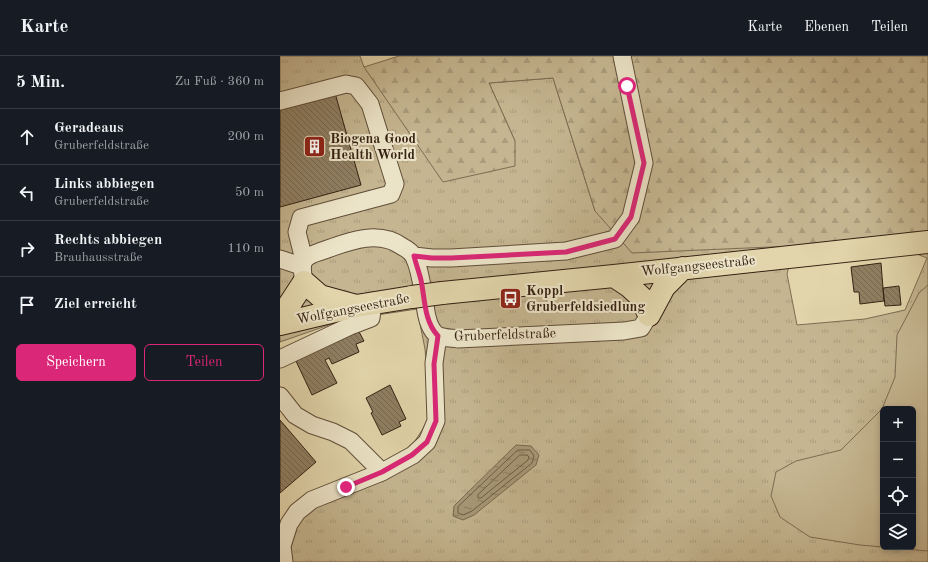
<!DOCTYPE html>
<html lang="de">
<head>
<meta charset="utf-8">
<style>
  :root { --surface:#171b24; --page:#20242c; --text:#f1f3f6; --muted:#9ea1a6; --line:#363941; --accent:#db2777 }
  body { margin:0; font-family:"Old Standard TT",serif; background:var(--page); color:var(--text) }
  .controls { position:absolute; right:12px; bottom:12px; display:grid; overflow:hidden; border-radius:6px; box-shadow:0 2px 6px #0003 }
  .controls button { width:36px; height:36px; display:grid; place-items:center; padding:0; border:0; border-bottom:1px solid var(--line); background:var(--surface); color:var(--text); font:20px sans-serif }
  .stop { position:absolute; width:12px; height:12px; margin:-9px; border:3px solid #db2777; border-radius:50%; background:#fff }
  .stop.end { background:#db2777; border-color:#fff; box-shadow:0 1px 4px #0008 }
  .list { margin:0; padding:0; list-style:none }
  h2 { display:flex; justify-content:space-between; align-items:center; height:52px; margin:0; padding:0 16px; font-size:17px }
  h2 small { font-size:13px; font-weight:400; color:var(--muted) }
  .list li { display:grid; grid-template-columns:26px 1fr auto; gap:12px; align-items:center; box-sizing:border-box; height:56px; padding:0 16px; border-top:1px solid var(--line) }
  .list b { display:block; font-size:15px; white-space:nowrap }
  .list p { margin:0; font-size:13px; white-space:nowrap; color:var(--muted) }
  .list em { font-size:13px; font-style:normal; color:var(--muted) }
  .actions { display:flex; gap:8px; padding:12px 16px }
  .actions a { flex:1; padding:9px 0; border:1px solid var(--accent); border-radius:6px; text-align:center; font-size:14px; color:var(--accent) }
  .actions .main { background:var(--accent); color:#fff }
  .icon { flex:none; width:22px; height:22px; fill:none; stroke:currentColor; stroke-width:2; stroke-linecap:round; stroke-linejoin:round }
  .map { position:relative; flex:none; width:648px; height:506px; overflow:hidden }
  header { display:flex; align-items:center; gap:24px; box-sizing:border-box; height:56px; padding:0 20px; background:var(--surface); border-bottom:1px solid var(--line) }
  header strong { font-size:19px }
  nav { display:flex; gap:22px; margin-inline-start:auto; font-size:14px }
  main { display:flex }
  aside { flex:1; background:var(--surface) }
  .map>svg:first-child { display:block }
  .grass { fill:url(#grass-tufts); stroke:#7d6c52; fill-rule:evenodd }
  .forest { fill:url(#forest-firs); stroke:#7d6c52 }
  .pitch { fill:#c5b691; stroke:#7d6c52; fill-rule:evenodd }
  .water { fill:url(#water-ripples); stroke:#79684f }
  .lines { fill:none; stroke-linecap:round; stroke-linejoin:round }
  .shore { stroke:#6e5c45; stroke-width:1 }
  .building { fill:url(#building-back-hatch); stroke:#352113 }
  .minor-casing { stroke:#604e39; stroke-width:19 }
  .major-casing { stroke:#352113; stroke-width:24 }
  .minor { stroke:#ece4c8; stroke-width:17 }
  .major { stroke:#e2d5ab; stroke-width:22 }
  .major-bridge-casing { stroke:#352113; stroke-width:24; stroke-linecap:butt }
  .major-bridge { stroke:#e2d5ab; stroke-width:22 }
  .route { stroke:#db2777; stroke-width:5 }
  .labels { text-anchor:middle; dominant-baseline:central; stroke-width:4; stroke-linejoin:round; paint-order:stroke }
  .poi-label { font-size:14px; font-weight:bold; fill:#352113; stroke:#ece4c8; text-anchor:start }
  .street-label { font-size:14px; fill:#352113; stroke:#ece4c8 }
</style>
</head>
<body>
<header>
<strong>Karte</strong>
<nav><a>Karte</a><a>Ebenen</a><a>Teilen</a></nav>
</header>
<main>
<aside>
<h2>5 Min.<small>Zu Fuß · 360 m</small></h2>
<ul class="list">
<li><svg class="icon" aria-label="ahead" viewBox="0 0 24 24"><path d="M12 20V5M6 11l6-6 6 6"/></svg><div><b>Geradeaus</b><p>Gruberfeldstraße</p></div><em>200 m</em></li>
<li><svg class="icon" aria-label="left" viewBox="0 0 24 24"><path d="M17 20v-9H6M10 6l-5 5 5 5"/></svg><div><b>Links abbiegen</b><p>Gruberfeldstraße</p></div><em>50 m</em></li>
<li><svg class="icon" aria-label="right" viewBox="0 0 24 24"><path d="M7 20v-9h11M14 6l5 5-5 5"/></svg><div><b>Rechts abbiegen</b><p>Brauhausstraße</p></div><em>110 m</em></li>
<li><svg class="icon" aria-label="arrive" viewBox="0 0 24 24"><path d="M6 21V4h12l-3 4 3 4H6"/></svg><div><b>Ziel erreicht</b></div></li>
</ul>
<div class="actions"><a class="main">Speichern</a><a>Teilen</a></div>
</aside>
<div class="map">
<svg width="648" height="506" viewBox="0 0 648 506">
  <defs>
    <pattern id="grass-tufts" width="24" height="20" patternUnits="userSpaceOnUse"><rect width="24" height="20" fill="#c5b691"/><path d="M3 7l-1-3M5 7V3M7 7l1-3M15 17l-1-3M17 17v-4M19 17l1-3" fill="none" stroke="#aa9c7c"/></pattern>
    <pattern id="forest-firs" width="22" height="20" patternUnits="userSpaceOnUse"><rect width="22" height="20" fill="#c5b691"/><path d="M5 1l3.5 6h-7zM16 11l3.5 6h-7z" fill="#aa9c7c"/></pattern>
    <pattern id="water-ripples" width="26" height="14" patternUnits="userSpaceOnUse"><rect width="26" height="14" fill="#a79877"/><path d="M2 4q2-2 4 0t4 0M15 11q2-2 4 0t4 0" fill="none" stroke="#897c60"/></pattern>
    <pattern id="building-back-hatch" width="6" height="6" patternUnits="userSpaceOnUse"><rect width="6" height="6" fill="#8f7f62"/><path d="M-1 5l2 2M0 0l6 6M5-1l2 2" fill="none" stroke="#766850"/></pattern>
  </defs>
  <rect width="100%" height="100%" fill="#e2d5ab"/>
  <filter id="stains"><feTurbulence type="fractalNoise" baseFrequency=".005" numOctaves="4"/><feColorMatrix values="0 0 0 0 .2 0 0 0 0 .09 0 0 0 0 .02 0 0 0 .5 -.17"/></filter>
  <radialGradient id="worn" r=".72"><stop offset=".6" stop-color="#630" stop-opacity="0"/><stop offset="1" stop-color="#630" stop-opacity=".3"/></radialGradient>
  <path class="grass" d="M0,0H80L84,11L235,85L209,27L273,22L315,155L514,190L507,218L517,269L585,263L625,254L647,202L593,181L648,175V506H0V470L61,424L129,394L150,362L145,293L137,253L63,264L0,286ZM603,353H633V491H603Z"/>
  <path class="forest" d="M119,0H648V175L514,190L352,197L315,155L273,22L209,27L235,85V110L163,126L84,11Z"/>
  <path class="pitch" d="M648,229V495L580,489L530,481L500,461L491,440L496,416L516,405L561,394L602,353L615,321L617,279L639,237ZM603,353H633V491H603Z"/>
  <path class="water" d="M236,389L251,390L259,399L256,409L194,459L183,464L173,460L174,450Z"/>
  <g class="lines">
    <path class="shore" d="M238,394H250L254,400L252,407L192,455L183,459L178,457V451Z
      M240,399H247L249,401L248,404L201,442H198V439Z"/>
  </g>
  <path class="building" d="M55,37L81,129L0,151V53Z
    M601,207L604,245L580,248L579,236H574L571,211Z
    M619,230L621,249L605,250L603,232Z
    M77,272L84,285L76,288L79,296L52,308L49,302L45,304L57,327L32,339L15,303Z
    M110,329L126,363L119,366L121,370L102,379L91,357L93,356L86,342Z
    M0,364L36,406L0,437Z"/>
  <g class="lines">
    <defs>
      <path id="minor" d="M0,45L66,28L76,30L90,48L115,128L111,138L21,162L17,176L24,204
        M134,200L152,202H171L286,195L335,183L351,161L364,107L342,0
        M0,203L21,210
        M24,226C21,208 20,202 39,196C65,187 97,172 123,191C127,193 132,197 134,201C141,215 142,233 145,248C146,258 149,273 157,279C162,282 172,282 178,283L344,275L361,272L369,259
        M0,303L70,270L91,262L93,247
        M0,340L15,359L32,369L53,376L71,385L102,416
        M4,506L2,490L9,468L17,456L32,444L102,416L133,399L147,386L156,365L154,307L158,280"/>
      <path id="major" d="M334,220L349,230L362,242L369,259
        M162,237L334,220L648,186
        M369,259L384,231L403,212
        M0,263L24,226L40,240L73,249
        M0,268L76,250L132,241"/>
    </defs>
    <use href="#minor" class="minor-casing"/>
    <use href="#major" class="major-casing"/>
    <use href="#minor" class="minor"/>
    <use href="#major" class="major"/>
    <defs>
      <path id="major-bridge" d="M132,241L162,237"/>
    </defs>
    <use href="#major-bridge" class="major-bridge-casing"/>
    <use href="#major-bridge" class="major-bridge"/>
  </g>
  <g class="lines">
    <path class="route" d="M66,431L102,416L132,399L147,386L156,365L154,308L158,280C144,265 145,243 141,224C139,216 136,208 134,200L152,202H171L286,196L335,183L351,161L364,107L347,30"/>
  </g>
  <defs>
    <symbol id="building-square" viewBox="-11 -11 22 22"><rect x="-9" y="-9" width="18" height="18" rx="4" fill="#8f2418" stroke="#ece4c8"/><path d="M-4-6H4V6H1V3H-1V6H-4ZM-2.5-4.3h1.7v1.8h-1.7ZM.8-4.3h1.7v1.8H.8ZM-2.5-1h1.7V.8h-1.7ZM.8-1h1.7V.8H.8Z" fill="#fff"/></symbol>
    <symbol id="bus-square" viewBox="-11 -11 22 22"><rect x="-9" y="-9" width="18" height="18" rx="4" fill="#8f2418" stroke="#ece4c8"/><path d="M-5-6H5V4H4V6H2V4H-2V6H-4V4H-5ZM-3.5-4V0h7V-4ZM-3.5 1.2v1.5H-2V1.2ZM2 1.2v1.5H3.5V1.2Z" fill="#fff"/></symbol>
  </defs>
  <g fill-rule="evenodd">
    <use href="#building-square" x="22" y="78" width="25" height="25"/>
    <use href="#bus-square" x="218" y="230" width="25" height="25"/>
  </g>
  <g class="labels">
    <g class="poi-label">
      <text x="50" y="83">Biogena Good<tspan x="50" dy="16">Health World</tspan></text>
      <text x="246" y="235">Koppl<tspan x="246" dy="16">Gruberfeldsiedlung</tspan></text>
    </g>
    <g class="street-label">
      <text transform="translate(418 210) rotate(-6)">Wolfgangseestraße</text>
      <text transform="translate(73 253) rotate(-11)">Wolfgangseestraße</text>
      <text transform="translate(225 279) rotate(-2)">Gruberfeldstraße</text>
    </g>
  </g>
  <rect width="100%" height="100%" filter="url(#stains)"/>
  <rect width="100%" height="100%" fill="url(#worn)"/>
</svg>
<div class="controls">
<button>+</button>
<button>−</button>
<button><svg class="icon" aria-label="locate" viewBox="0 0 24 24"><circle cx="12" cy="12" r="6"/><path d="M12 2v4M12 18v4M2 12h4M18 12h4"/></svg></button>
<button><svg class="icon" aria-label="layers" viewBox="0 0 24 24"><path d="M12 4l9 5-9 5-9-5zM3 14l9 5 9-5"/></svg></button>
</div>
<div class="stop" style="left:347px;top:30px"></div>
<div class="stop end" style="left:66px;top:431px"></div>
</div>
</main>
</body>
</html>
